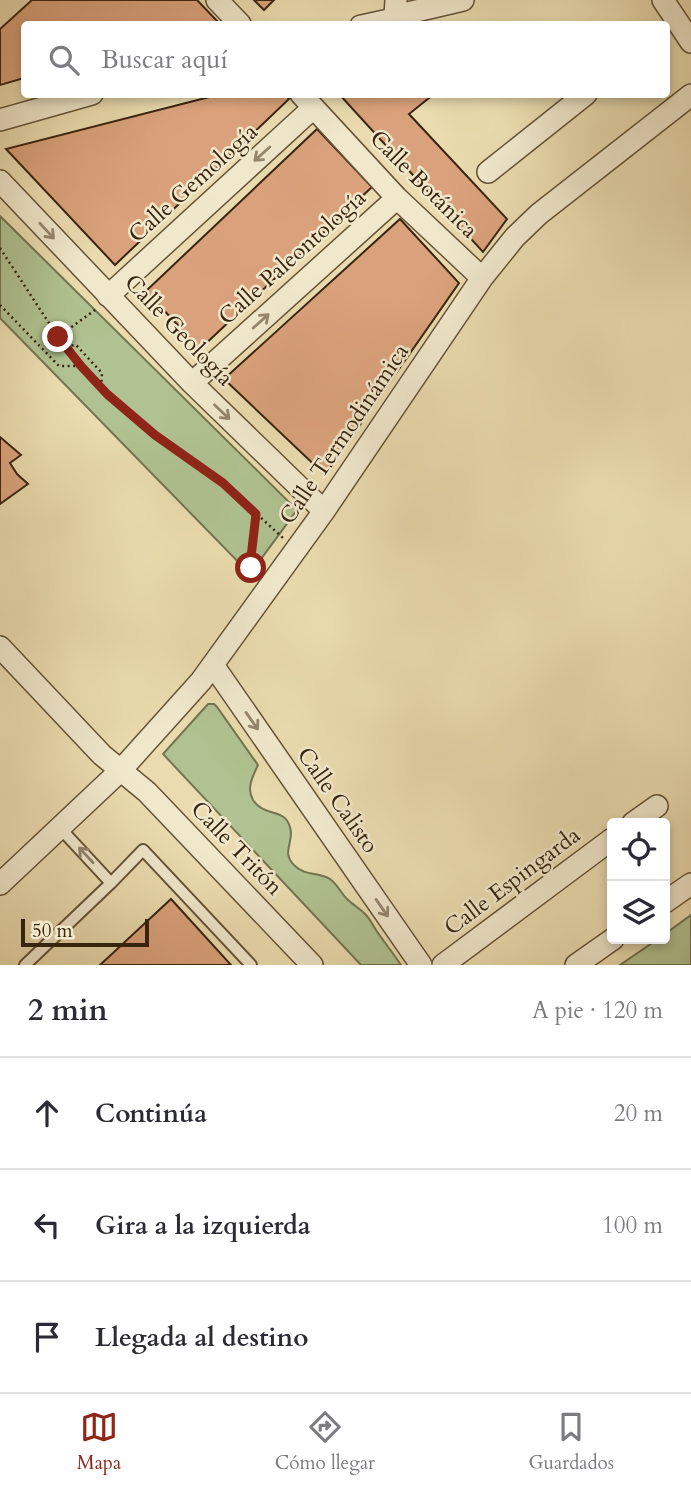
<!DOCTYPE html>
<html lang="es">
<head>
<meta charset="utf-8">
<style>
  :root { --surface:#fff; --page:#f2f2f3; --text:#2b2b33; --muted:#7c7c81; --line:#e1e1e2; --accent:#8f2418 }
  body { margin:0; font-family:Cardo,serif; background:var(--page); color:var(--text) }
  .controls { position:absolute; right:21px; bottom:21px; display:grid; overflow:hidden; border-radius:7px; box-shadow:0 4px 10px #0003 }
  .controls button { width:63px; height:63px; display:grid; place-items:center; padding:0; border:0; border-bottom:2px solid var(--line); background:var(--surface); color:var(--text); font:35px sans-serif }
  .scale { position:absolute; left:21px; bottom:18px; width:128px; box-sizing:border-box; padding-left:7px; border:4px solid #39250f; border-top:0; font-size:19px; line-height:24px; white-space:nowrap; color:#39250f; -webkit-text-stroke:5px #f1e8cc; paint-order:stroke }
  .stop { position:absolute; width:21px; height:21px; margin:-16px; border:5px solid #8f2418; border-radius:50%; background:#fff }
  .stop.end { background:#8f2418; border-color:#fff; box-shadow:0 2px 7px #0008 }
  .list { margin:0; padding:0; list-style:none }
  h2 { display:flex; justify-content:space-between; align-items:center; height:91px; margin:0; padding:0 28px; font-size:30px }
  h2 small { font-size:23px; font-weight:400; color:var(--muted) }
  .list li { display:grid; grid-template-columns:46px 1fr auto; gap:21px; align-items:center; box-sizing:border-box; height:112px; padding:0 28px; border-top:2px solid var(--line) }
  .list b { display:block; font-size:26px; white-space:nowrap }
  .list em { font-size:23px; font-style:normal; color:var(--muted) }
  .icon { flex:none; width:38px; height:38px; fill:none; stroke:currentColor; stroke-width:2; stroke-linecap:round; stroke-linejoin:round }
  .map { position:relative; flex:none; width:691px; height:965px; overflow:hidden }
  .search { position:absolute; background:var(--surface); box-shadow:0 4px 10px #0003; left:21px; right:21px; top:21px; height:77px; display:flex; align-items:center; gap:18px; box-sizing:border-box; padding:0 24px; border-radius:7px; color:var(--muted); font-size:26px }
  .sheet { height:427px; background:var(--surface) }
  nav { display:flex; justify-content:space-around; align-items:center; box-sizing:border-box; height:98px; border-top:2px solid var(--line); background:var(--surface); font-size:19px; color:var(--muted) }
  nav a { display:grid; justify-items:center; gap:4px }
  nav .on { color:var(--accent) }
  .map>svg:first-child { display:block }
  .green { fill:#b0c291; stroke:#747450; stroke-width:2 }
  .building { fill:#daa27c; stroke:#39250f; stroke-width:2 }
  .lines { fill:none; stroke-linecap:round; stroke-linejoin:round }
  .service-casing { stroke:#655337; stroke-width:14 }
  .pedestrian-casing { stroke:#655337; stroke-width:19 }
  .minor-casing { stroke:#655337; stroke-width:24 }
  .path { stroke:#39250f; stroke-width:2.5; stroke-dasharray:2 3.5; stroke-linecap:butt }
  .service { stroke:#f1e8cc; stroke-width:10 }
  .pedestrian { stroke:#f1e8cc; stroke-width:16 }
  .minor { stroke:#f1e8cc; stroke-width:21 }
  .oneway { stroke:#95866e }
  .route { stroke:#8f2418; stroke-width:9 }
  .labels { text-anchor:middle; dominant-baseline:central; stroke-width:5; stroke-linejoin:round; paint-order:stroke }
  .street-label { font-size:23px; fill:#39250f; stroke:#f1e8cc }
</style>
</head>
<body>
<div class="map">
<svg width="691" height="965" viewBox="0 0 691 965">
  <rect width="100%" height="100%" fill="#eadcb0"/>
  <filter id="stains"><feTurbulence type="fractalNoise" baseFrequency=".00286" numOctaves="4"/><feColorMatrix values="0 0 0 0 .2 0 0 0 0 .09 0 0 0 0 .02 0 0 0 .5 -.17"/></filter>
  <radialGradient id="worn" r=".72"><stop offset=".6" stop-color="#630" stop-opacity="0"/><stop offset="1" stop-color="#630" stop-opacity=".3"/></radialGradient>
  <path class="green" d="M0,216L297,510L250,574L0,318Z
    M208,704H214L217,707L258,765C253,776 246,788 253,800C265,818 284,807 290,827C295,842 280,852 295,866C305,876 319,872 330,879C337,884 341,893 347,899C352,904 359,908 364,913C369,917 372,924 376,930C384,942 393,953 401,965H361L163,754Z
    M691,915V965H620L658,939H665V934Z"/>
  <path class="building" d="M32,0H197L220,24H24V78L0,85V29Z
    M254,0H274L264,10Z
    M221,94H285L289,99L115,265L6,149Z
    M339,94H434L409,114L507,219L483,252Z
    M317,129L372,187L200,349L146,291Z
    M400,219L459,283L325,475L224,379Z
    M0,437L21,455L10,463L17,474L28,484L0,504Z
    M171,899L231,965H100Z"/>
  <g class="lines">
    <defs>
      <path id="service" d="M60,828L111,883
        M25,965L111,883L143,850L251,965"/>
      <path id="pedestrian" d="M359,24L395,16"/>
      <path id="minor" d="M217,0L240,24
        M396,0L395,16L463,0
        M663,0L691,42
        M301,94L397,198L482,278
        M0,120L92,94
        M488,172L586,94
        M0,181L192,383L324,511
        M108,296L313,108
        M192,383L397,198
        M0,647L102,755L147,792L312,965
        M213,665L421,965
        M633,823L657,806
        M0,884L121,770L201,681L324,511L482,278L515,237L539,214L691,95
        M665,902L691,884
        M443,965L612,839
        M576,965L613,939"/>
    </defs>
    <use href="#service" class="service-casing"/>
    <use href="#pedestrian" class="pedestrian-casing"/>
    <use href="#minor" class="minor-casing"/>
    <path class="path" d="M0,248L58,337L81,366L107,394L155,435L223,483L283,538
      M0,305L59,366H81
      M58,337L95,310
      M66,346L76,345L102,373L101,388
      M256,514L250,566L257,573"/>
    <use href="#service" class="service"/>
    <use href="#pedestrian" class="pedestrian"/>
    <use href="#minor" class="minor"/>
  </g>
  <defs><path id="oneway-shaft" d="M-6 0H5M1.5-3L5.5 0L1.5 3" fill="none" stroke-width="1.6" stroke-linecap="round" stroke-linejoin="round" transform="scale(1.75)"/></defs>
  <g class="oneway">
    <use href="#oneway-shaft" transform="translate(262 154) rotate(138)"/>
    <use href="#oneway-shaft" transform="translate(47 231) rotate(47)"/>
    <use href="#oneway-shaft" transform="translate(261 321) rotate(-42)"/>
    <use href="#oneway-shaft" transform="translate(222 412) rotate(44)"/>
    <use href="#oneway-shaft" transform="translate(252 721) rotate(55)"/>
    <use href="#oneway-shaft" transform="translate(86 855) rotate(-133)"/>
    <use href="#oneway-shaft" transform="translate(382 908) rotate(55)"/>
  </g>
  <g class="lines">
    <path class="route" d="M58,337L81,366L107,394L155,435L223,483L256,514L250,566L251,568"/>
  </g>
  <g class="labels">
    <g class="street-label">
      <text transform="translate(193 183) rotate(-42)">Calle Gemología</text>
      <text transform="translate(424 184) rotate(45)">Calle Botánica</text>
      <text transform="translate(292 257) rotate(-42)">Calle Paleontología</text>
      <text transform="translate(179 330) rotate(46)">Calle Geología</text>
      <text transform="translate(344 434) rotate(-56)">Calle Termodinámica</text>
      <text transform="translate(338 800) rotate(55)">Calle Calisto</text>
      <text transform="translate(237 848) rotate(46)">Calle Tritón</text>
      <text transform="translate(512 881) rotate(-37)">Calle Espingarda</text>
    </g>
  </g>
  <rect width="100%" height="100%" filter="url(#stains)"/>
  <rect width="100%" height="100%" fill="url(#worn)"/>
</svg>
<div class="controls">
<button><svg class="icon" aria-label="locate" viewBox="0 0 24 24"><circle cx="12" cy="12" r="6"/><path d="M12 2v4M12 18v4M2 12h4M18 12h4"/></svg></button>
<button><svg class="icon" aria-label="layers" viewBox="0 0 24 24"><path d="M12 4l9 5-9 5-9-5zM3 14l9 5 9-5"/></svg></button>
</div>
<div class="scale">50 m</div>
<div class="stop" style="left:251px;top:568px"></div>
<div class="stop end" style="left:58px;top:337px"></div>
<div class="search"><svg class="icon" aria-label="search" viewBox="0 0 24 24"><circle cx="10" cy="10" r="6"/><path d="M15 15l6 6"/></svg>Buscar aquí</div>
</div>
<section class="sheet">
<h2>2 min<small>A pie · 120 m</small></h2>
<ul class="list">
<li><svg class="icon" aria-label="ahead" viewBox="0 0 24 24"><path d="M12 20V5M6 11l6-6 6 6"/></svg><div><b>Continúa</b></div><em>20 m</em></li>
<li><svg class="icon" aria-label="left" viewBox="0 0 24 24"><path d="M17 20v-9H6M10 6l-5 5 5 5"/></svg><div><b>Gira a la izquierda</b></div><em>100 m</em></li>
<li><svg class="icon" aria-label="arrive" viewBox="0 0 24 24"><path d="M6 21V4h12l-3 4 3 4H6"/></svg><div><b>Llegada al destino</b></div></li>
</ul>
</section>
<nav>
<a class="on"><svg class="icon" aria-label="map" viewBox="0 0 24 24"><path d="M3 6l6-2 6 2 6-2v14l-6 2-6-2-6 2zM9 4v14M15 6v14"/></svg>Mapa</a>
<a><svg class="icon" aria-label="directions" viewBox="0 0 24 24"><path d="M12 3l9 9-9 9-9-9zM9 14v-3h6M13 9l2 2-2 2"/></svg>Cómo llegar</a>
<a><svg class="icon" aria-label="saved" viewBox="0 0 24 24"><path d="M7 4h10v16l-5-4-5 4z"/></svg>Guardados</a>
</nav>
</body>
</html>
